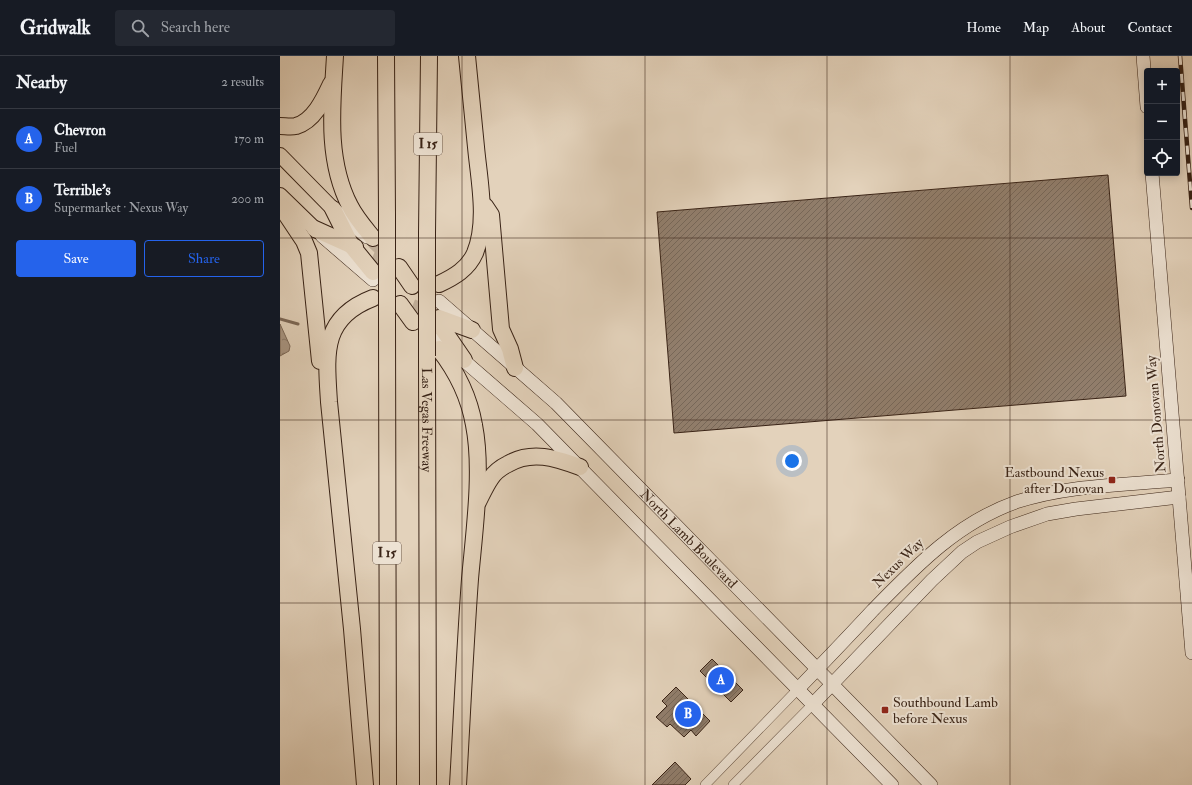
<!DOCTYPE html>
<html lang="en">
<head>
<meta charset="utf-8">
<style>
  :root { --surface:#171b24; --page:#242831; --text:#f1f3f6; --muted:#9ea1a6; --line:#363941; --accent:#2563eb }
  body { margin:0; font-family:"IM FELL Double Pica",serif; background:var(--page); color:var(--text) }
  .controls { position:absolute; right:12px; top:12px; display:grid; overflow:hidden; border-radius:4px; box-shadow:0 2px 10px #0003 }
  .controls button { width:36px; height:36px; display:grid; place-items:center; padding:0; border:0; border-bottom:1px solid var(--line); background:var(--surface); color:var(--text); font:20px sans-serif }
  .you { position:absolute; left:512px; top:405px; width:14px; height:14px; margin:-10px; border:3px solid #fff; border-radius:50%; background:#1a73e8; box-shadow:0 0 0 6px #1a73e833 }
  .badge { display:grid; place-items:center; width:26px; height:26px; border-radius:50%; background:var(--accent); color:#fff; font-size:13px; font-weight:700 }
  .pin { position:absolute; translate:-50% -50%; border:2px solid #fff; box-shadow:0 1px 4px #0006 }
  .list { margin:0; padding:0; list-style:none }
  h2 { display:flex; justify-content:space-between; align-items:center; height:52px; margin:0; padding:0 16px; font-size:17px }
  h2 small { font-size:13px; font-weight:400; color:var(--muted) }
  .list li { display:grid; grid-template-columns:26px 1fr auto; gap:12px; align-items:center; box-sizing:border-box; height:60px; padding:0 16px; border-top:1px solid var(--line) }
  .list b { display:block; font-size:15px; white-space:nowrap }
  .list p { margin:0; font-size:13px; white-space:nowrap; color:var(--muted) }
  .list em { font-size:13px; font-style:normal; color:var(--muted) }
  .actions { display:flex; gap:8px; padding:12px 16px }
  .actions a { flex:1; padding:9px 0; border:1px solid var(--accent); border-radius:4px; text-align:center; font-size:14px; color:var(--accent) }
  .actions .main { background:var(--accent); color:#fff }
  .icon { flex:none; width:22px; height:22px; fill:none; stroke:currentColor; stroke-width:2; stroke-linecap:round; stroke-linejoin:round }
  .map { position:relative; flex:none; width:912px; height:729px; overflow:hidden }
  header { display:flex; align-items:center; gap:24px; box-sizing:border-box; height:56px; padding:0 20px; background:var(--surface); border-bottom:1px solid var(--line) }
  header strong { font-size:19px }
  nav { display:flex; gap:22px; margin-inline-start:auto; font-size:14px }
  .search { width:280px; height:36px; background:var(--page); display:flex; align-items:center; gap:10px; box-sizing:border-box; padding:0 14px; border-radius:4px; color:var(--muted); font-size:15px }
  main { display:flex }
  aside { flex:1; background:var(--surface) }
  .map>svg:first-child { display:block }
  .water { fill:url(#water-ripples); stroke:#7c6857 }
  .lines { fill:none; stroke-linecap:round; stroke-linejoin:round }
  .stream { stroke:#7c6857; stroke-width:3 }
  .building { fill:url(#building-hatch); stroke:#392316 }
  .secondary-tunnel { stroke:#c1af9a; stroke-width:13; stroke-dasharray:13 6; stroke-linecap:butt }
  .highway-tunnel { stroke:#c1af9a; stroke-width:16; stroke-dasharray:16 8; stroke-linecap:butt }
  .street-casing { stroke:#644f3f; stroke-width:10 }
  .secondary-casing { stroke:#392316; stroke-width:14 }
  .primary-casing { stroke:#392316; stroke-width:16 }
  .highway-casing { stroke:#392316; stroke-width:18 }
  .street { stroke:#ede2d3; stroke-width:9 }
  .secondary { stroke:#ede2d3; stroke-width:13 }
  .primary { stroke:#e3d2bb; stroke-width:14 }
  .highway { stroke:#e3d2bb; stroke-width:16 }
  .rail-casing { stroke:#392316; stroke-width:4.5 }
  .rail { stroke:#ede2d3; stroke-width:3; stroke-dasharray:9; stroke-linecap:butt }
  .highway-bridge-casing { stroke:#392316; stroke-width:18; stroke-linecap:butt }
  .highway-bridge { stroke:#e3d2bb; stroke-width:16 }
  .grid { fill:none; stroke:#392316; stroke-width:1; stroke-opacity:0.55 }
  .poi-dot { fill:#8f2418; stroke:#ede2d3; stroke-width:1.5 }
  .labels { text-anchor:middle; dominant-baseline:central; stroke-width:4; stroke-linejoin:round; paint-order:stroke }
  .shield { fill:#ede2d3; stroke:#6f5c4f; stroke-width:1 }
  .shield-label { font-size:13px; font-weight:bold; fill:#392316 }
  .street-label { font-size:14px; fill:#392316; stroke:#ede2d3 }
  .poi-label { font-size:14px; fill:#392316; stroke:#ede2d3; text-anchor:end }
</style>
</head>
<body>
<header>
<strong>Gridwalk</strong>
<div class="search"><svg class="icon" aria-label="search" viewBox="0 0 24 24"><circle cx="10" cy="10" r="6"/><path d="M15 15l6 6"/></svg>Search here</div>
<nav><a>Home</a><a>Map</a><a>About</a><a>Contact</a></nav>
</header>
<main>
<aside>
<h2>Nearby<small>2 results</small></h2>
<ul class="list">
<li><span class="badge">A</span><div><b>Chevron</b><p>Fuel</p></div><em>170 m</em></li>
<li><span class="badge">B</span><div><b>Terrible's</b><p>Supermarket · Nexus Way</p></div><em>200 m</em></li>
</ul>
<div class="actions"><a class="main">Save</a><a>Share</a></div>
</aside>
<div class="map">
<svg width="912" height="729" viewBox="0 0 912 729">
  <defs>
    <pattern id="water-ripples" width="26" height="14" patternUnits="userSpaceOnUse"><rect width="26" height="14" fill="#a99683"/><path d="M2 4q2-2 4 0t4 0M15 11q2-2 4 0t4 0" fill="none" stroke="#8b7a6a"/></pattern>
    <pattern id="building-hatch" width="6" height="6" patternUnits="userSpaceOnUse"><rect width="6" height="6" fill="#917e6c"/><path d="M-1 1l2-2M0 6l6-6M5 7l2-2" fill="none" stroke="#776758"/></pattern>
  </defs>
  <rect width="100%" height="100%" fill="#e3d2bb"/>
  <filter id="stains"><feTurbulence type="fractalNoise" baseFrequency=".005" numOctaves="4"/><feColorMatrix values="0 0 0 0 .2 0 0 0 0 .09 0 0 0 0 .02 0 0 0 .5 -.17"/></filter>
  <radialGradient id="worn" r=".72"><stop offset=".6" stop-color="#630" stop-opacity="0"/><stop offset="1" stop-color="#630" stop-opacity=".3"/></radialGradient>
  <path class="water" d="M0,268L10,290L9,295L0,300Z"/>
  <g class="lines">
    <path class="stream" d="M0,263L18,268"/>
  </g>
  <path class="building" d="M828,119L846,340L394,377L377,156Z
    M432,603L463,634L451,646L420,615Z
    M396,631L430,665L416,680L411,674L404,681L390,668L387,671L376,661L387,650L382,645Z
    M395,706L411,723L405,729H372Z"/>
  <g class="lines">
    <path class="secondary-tunnel" d="M93,186L112,204"/>
    <path class="highway-tunnel" d="M93,200L119,211
      M132,251L159,262"/>
    <defs>
      <path id="street" d="M425,729L518,633
        M453,729L533,648"/>
      <g id="secondary">
        <path d="M863,0L867,51"/>
        <path d="M872,117L912,597"/>
        <path d="M56,155L87,181"/>
        <path d="M42,180L93,224"/>
        <path id="s1" d="M159,245L276,347L651,729"/>
        <path d="M159,283L257,368L612,729"/>
        <path d="M518,633C543,607 568,581 593,554C636,510 677,467 736,446C787,429 845,429 898,424"/>
        <path d="M533,648L652,524L682,496L697,486L730,471L767,458L796,453L899,441"/>
      </g>
      <path id="primary" d="M0,99L53,153
        M0,139L35,173"/>
      <g id="highway">
        <path d="M55,0C52,50 46,104 70,150C76,162 85,172 93,182"/>
        <path d="M106,0L107,158"/>
        <path d="M0,70C5,70 11,71 16,70C34,65 44,43 51,28"/>
        <path d="M0,149L24,185L29,197L40,305"/>
        <path d="M205,150L211,159L221,273L230,293L235,312"/>
        <path d="M53,153L71,189L93,216"/>
        <path d="M35,173L75,191"/>
        <path d="M147,177L149,0"/>
        <path d="M119,211L132,230"/>
        <path d="M159,228C174,221 188,213 195,197C208,165 199,124 196,91C193,61 190,30 187,0"/>
        <path d="M120,248L133,266"/>
        <path d="M159,262L192,274"/>
        <path d="M107,266L108,729"/>
        <path d="M160,269L184,304"/>
        <path d="M159,293C177,316 189,340 194,369C203,414 194,477 190,523C185,592 182,660 178,729"/>
        <path id="s2" d="M147,300L148,729"/>
        <path d="M198,446C202,438 206,429 211,422C215,416 222,411 228,408C252,394 275,402 300,411"/>
        <path d="M85,729L72,573L49,346C46,298 41,262 93,242"/>
      </g>
    </defs>
    <use href="#street" class="street-casing"/>
    <use href="#secondary" class="secondary-casing"/>
    <use href="#primary" class="primary-casing"/>
    <use href="#highway" class="highway-casing"/>
    <use href="#street" class="street"/>
    <use href="#secondary" class="secondary"/>
    <use href="#primary" class="primary"/>
    <use href="#highway" class="highway"/>
    <defs>
      <path id="rail" d="M900,0L912,152"/>
    </defs>
    <use href="#rail" class="rail-casing"/>
    <use href="#rail" class="rail"/>
    <defs>
      <path id="highway-bridge" d="M107,266V158
        M147,300V177"/>
    </defs>
    <use href="#highway-bridge" class="highway-bridge-casing"/>
    <use href="#highway-bridge" class="highway-bridge"/>
  </g>
  <path class="grid" d="M182,0V729M365,0V729M547,0V729M730,0V729M0,182H912M0,364H912M0,547H912"/>
  <g class="poi-dot">
    <rect x="828" y="420" width="8" height="8" rx="2"/>
    <rect x="601" y="650" width="8" height="8" rx="2"/>
  </g>
  <g class="labels">
    <g class="shield">
      <rect x="134" y="77" width="28" height="22" rx="3"/>
      <rect x="93" y="486" width="28" height="22" rx="3"/>
    </g>
    <g class="shield-label">
      <text x="148" y="88">I 15</text>
      <text x="107" y="497">I 15</text>
    </g>
    <g class="street-label">
      <text transform="translate(876 358) rotate(-95)">North Donovan Way</text>
      <text stroke="none"><textPath href="#s2" startOffset="64">Las Vegas Freeway</textPath></text>
      <text stroke="none"><textPath href="#s1" startOffset="345">North Lamb Boulevard</textPath></text>
      <text transform="translate(618 507) rotate(-44)">Nexus Way</text>
    </g>
    <g class="poi-label">
      <text x="824" y="416">Eastbound Nexus<tspan x="824" dy="16">after Donovan</tspan></text>
      <text x="613" y="646" text-anchor="start">Southbound Lamb<tspan x="613" dy="16">before Nexus</tspan></text>
    </g>
  </g>
  <rect width="100%" height="100%" filter="url(#stains)"/>
  <rect width="100%" height="100%" fill="url(#worn)"/>
</svg>
<div class="controls">
<button>+</button>
<button>−</button>
<button><svg class="icon" aria-label="locate" viewBox="0 0 24 24"><circle cx="12" cy="12" r="6"/><path d="M12 2v4M12 18v4M2 12h4M18 12h4"/></svg></button>
</div>
<div class="you"></div>
<div class="pin badge" style="left:441px;top:624px">A</div>
<div class="pin badge" style="left:408px;top:658px">B</div>
</div>
</main>
</body>
</html>
